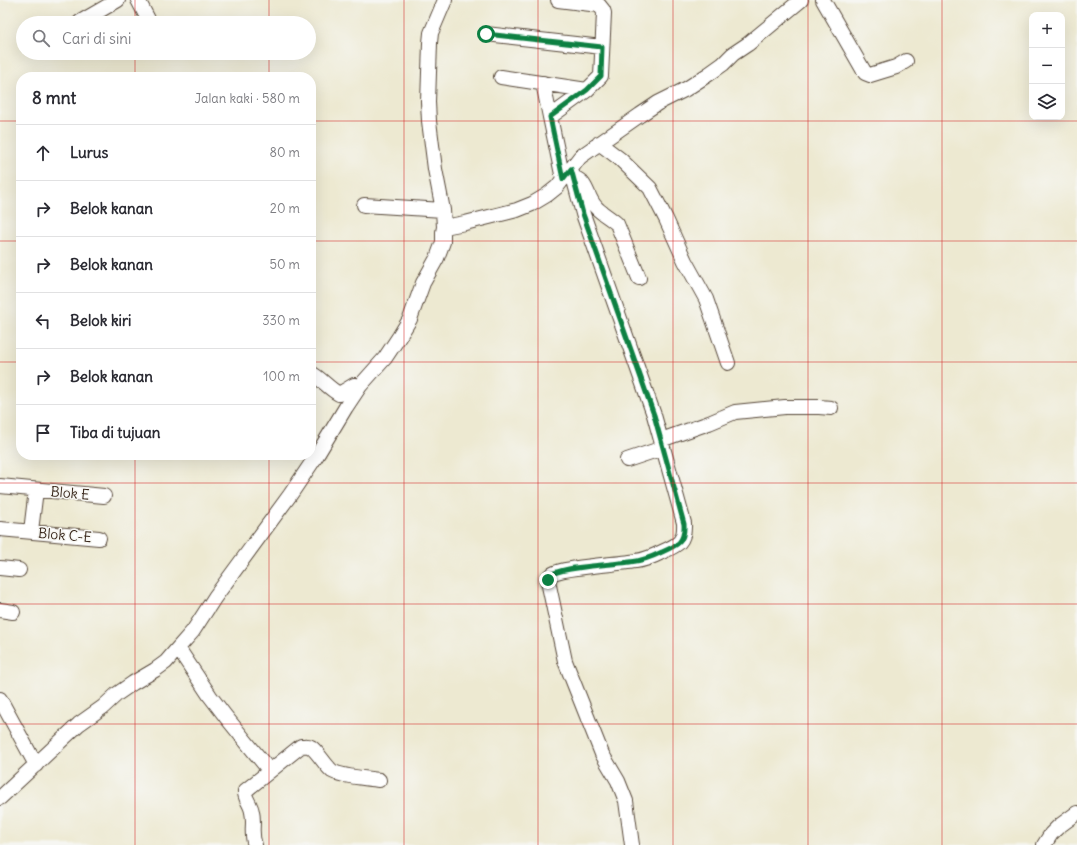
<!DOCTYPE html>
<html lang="id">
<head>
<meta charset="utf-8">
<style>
  :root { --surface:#fff; --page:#f2f2f3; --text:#2b2b33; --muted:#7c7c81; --line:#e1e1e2 }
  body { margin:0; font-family:Delius,sans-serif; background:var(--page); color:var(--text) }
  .controls { position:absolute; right:12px; top:12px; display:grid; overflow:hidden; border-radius:8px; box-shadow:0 4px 16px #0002 }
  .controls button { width:36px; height:36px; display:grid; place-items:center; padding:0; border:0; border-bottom:1px solid var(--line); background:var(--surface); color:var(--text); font:20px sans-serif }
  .stop { position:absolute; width:12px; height:12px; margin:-9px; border:3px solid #0b8043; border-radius:50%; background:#fff }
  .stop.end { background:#0b8043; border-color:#fff; box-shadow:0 1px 4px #0008 }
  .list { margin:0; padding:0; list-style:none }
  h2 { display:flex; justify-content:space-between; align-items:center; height:52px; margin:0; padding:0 16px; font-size:17px }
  h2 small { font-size:13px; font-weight:400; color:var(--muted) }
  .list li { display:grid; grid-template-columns:26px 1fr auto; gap:12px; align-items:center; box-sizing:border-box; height:56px; padding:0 16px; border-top:1px solid var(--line) }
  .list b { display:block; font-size:15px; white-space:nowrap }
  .list em { font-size:13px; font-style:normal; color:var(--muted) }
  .icon { flex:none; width:22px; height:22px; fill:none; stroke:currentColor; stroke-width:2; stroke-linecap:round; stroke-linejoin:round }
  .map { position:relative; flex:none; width:1077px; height:845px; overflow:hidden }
  .search { position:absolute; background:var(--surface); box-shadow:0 4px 16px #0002; left:16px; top:16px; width:300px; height:44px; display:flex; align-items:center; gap:10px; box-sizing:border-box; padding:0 14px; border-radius:22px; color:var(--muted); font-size:15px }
  .panel { position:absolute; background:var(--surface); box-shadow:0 4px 16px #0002; left:16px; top:72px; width:300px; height:388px; border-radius:16px }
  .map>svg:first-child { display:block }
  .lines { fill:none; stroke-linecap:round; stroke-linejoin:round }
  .minor-casing { stroke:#564739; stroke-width:16 }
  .minor { stroke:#fff; stroke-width:14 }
  .route { stroke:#0b8043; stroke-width:5 }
  .grid { fill:none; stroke:#d62828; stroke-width:1; stroke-opacity:0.55 }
  .labels { text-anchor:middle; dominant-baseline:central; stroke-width:3; stroke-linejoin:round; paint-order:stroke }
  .street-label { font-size:14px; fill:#3b2a1e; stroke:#f6f6f2 }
</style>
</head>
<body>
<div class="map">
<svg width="1077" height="845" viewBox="0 0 1077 845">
  <rect width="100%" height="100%" fill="#f6f6f2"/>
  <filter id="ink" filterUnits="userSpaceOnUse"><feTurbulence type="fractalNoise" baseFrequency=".025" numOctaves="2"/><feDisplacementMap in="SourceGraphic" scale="8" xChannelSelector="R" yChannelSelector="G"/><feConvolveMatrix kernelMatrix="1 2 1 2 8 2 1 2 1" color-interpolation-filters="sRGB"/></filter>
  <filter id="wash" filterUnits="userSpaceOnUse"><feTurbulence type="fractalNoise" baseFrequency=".012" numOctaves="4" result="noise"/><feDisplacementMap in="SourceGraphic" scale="16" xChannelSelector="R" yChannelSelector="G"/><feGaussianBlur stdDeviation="0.9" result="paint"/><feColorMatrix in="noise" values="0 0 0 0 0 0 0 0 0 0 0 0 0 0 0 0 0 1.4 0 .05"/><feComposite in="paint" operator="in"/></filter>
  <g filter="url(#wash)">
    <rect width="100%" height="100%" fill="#ede9d1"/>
  </g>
  <g filter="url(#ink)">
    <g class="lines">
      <defs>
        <path id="minor" d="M138,0L150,23
          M558,0L599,5L603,10L604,13L601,76L587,90L550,117L563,179
          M823,0L865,73L870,75L896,67L906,61
          M80,22L118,0
          M486,34L602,47
          M501,77L587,90
          M543,83L550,117
          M599,143L620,159L650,188L666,219L685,261L706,299L728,363
          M571,169L583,214L654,415L684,523C685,542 678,545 662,552C654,556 645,560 636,561C621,564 559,567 551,575C550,577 549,579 548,581L565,661L602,754L618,781L626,801L632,845
          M575,178C587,182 587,197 595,206C599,212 611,218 617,224L639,278
          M364,205L443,210
          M444,227L465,223L517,210L532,204L547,195L557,187L580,157L640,115L658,103L686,89L709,74L723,64L733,54L748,44L801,0
          M311,373C322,379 328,388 339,394L354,385L360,386
          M661,440L709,423L735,412L785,407H819L831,408
          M627,460L663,448
          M0,486L104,496
          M0,529L99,538
          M31,531L36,490
          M0,568L19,570
          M0,610L13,612
          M178,648L210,696L226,717L269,770
          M0,699L36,765
          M0,798L79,724L103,707L117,694L133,683L155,670L166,662L178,648L193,631L215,597L290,495L317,455L346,407L360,386L385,358L399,337L410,319L423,283L437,258L443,242V232L444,227L443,210L435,169L429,121L428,102L430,43L431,33L445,0
          M255,845C250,832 255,824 252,812C251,804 244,798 245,791L301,746C305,746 308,745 311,747C318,752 324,764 332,771C342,777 367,778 379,780
          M1044,845L1051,834L1058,827L1077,813"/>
      </defs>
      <use href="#minor" class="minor-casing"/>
      <use href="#minor" class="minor"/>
    </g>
  </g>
  <g class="lines" filter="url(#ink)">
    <path class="route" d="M486,34L602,47L601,76L587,90L550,117L563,179L571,169L583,214L654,415L684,524C685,542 678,545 662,552C652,557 641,561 630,562C616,564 559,567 551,575C550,577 549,579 548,580"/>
  </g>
  <path class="grid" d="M135,0V23M269,0V23M404,0V845M538,0V845M673,0V845M808,0V845M942,0V845M135,53V77M269,53V77M0,121H21M311,121H1077M0,241H21M311,241H1077M0,362H21M311,362H1077M135,455V845M269,455V845M0,483H1077M0,604H1077M0,724H1077"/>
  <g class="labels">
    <g class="street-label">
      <text transform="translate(70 493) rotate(5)">Blok E</text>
      <text transform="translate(65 535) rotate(5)">Blok C-E</text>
    </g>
  </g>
</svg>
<div class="controls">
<button>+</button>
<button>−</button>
<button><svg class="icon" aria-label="layers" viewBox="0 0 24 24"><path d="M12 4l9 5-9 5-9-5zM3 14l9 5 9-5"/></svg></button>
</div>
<div class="stop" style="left:486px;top:34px"></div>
<div class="stop end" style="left:548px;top:580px"></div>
<div class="search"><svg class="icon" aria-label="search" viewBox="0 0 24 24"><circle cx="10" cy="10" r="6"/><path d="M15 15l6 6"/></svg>Cari di sini</div>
<section class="panel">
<h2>8 mnt<small>Jalan kaki · 580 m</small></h2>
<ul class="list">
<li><svg class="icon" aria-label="ahead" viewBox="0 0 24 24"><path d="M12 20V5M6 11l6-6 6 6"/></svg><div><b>Lurus</b></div><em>80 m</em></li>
<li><svg class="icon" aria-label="right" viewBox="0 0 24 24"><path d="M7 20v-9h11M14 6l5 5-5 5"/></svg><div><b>Belok kanan</b></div><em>20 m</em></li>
<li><svg class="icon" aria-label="right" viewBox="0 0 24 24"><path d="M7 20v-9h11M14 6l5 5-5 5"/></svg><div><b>Belok kanan</b></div><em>50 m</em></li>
<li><svg class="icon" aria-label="left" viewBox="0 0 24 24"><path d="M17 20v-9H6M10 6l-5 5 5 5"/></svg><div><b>Belok kiri</b></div><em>330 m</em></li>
<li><svg class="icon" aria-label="right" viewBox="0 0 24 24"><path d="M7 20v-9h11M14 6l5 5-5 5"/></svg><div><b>Belok kanan</b></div><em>100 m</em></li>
<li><svg class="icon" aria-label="arrive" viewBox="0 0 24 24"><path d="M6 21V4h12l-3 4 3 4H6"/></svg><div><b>Tiba di tujuan</b></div></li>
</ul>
</section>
</div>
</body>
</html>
